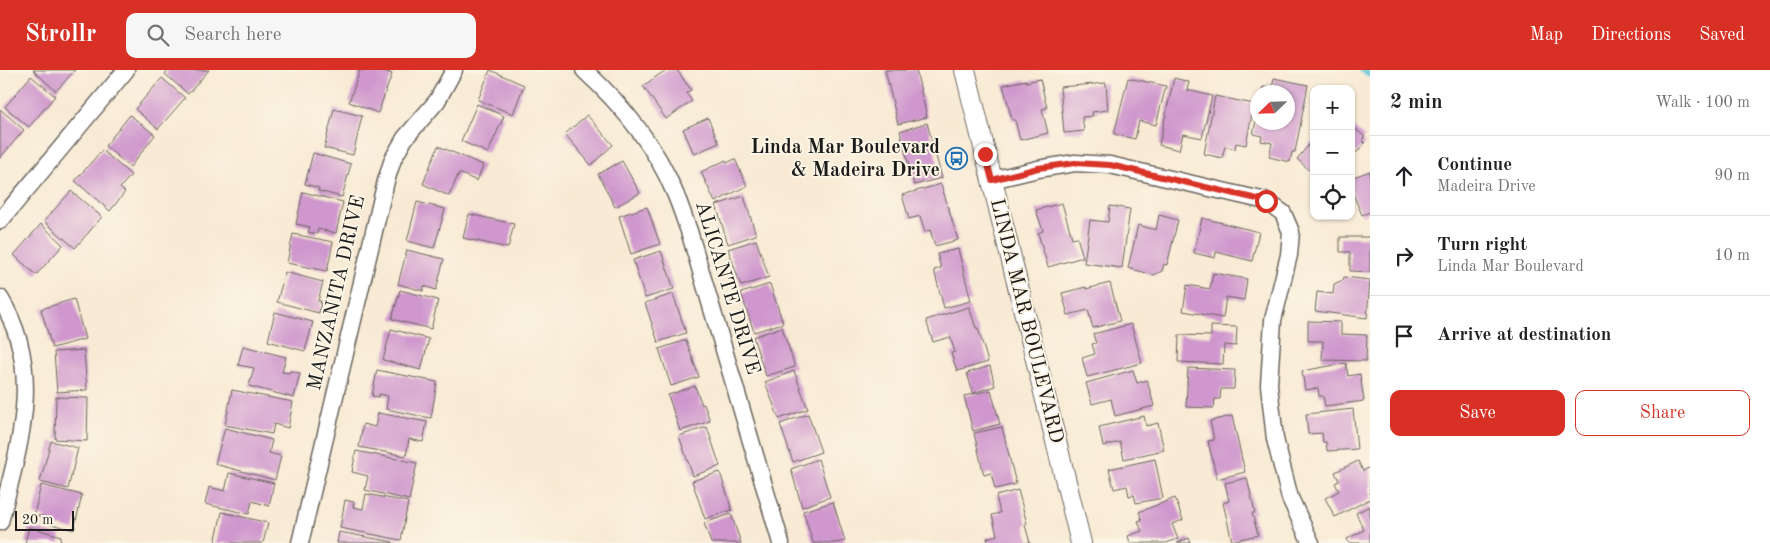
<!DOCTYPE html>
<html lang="en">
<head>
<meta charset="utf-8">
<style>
  :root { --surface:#fff; --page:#f6f6f6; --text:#202124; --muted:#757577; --line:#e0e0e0; --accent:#d93025 }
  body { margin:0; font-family:"Old Standard TT",serif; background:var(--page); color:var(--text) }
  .controls { position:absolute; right:15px; top:15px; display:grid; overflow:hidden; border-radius:10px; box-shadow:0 1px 4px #0004 }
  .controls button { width:45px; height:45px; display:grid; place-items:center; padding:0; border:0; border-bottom:1px solid var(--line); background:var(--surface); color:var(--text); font:25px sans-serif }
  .compass { position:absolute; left:1250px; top:15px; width:45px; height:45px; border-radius:50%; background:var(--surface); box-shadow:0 1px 4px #0004; rotate:247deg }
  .scale { position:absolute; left:15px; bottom:12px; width:59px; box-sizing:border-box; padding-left:5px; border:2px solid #1c1c1c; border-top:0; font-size:14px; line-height:18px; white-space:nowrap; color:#1c1c1c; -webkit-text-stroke:4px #fcf5e5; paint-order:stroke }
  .stop { position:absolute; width:15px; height:15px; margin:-11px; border:4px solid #d93025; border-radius:50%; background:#fff }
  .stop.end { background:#d93025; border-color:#fff; box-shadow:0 1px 5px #0008 }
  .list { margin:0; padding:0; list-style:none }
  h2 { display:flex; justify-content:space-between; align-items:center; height:65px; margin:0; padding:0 20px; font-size:21px }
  h2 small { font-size:16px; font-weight:400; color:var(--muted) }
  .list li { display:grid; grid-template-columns:32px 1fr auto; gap:15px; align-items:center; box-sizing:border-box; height:80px; padding:0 20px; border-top:1px solid var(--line) }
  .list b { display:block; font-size:19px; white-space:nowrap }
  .list p { margin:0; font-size:16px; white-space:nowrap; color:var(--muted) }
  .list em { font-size:16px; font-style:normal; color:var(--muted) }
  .actions { display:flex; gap:10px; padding:15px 20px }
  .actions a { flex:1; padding:11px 0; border:1px solid var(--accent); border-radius:10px; text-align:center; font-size:18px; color:var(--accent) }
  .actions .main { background:var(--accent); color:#fff }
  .icon { flex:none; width:28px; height:28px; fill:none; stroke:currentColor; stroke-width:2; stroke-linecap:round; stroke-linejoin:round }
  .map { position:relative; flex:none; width:1370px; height:473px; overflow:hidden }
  header { display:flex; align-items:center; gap:30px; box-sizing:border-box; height:70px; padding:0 25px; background:var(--accent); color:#fff }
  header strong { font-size:24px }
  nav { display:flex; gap:28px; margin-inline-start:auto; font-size:18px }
  .search { width:350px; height:45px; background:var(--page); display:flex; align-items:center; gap:12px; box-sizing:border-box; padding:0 18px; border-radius:10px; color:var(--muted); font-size:19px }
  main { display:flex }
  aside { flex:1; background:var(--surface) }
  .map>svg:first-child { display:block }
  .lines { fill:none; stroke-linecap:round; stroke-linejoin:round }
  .stream { stroke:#60c6dd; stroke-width:5.5 }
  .building { fill:#cf97cd }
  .minor-casing { stroke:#69645c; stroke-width:19 }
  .tertiary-casing { stroke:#69645c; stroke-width:22 }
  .minor { stroke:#fff; stroke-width:16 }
  .tertiary { stroke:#fff; stroke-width:20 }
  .route { stroke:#d93025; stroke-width:6 }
  .labels { text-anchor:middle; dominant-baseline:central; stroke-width:4; stroke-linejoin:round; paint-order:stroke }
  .poi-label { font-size:20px; font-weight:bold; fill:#1c1c1c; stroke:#fcf5e5; text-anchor:end }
  .street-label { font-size:20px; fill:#1c1c1c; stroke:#fcf5e5 }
</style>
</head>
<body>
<header>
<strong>Strollr</strong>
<div class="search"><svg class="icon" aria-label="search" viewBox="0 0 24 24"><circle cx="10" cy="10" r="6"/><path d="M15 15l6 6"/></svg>Search here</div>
<nav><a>Map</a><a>Directions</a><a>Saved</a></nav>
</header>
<main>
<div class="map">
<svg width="1370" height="473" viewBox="0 0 1370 473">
  <rect width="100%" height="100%" fill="#fcf5e5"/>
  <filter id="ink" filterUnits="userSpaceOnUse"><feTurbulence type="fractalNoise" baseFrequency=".02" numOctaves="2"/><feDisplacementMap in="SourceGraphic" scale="10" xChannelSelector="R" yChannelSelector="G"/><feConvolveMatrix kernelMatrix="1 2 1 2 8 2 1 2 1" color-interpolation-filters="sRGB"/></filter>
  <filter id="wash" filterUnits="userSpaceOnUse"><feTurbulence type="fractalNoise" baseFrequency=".0096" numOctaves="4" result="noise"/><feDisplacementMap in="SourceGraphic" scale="20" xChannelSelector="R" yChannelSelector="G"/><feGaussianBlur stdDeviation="1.12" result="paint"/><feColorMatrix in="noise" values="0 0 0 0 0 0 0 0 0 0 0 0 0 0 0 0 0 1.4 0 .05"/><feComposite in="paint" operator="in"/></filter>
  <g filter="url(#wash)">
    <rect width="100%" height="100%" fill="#f8ead4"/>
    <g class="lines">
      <path class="stream" d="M1361,0L1370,4"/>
    </g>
    <g id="blocks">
      <path class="building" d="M33,0H75L56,21Z
        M168,0H209L188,24L165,4Z
        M360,0H382L392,4L378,43L349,32Z
        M490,0L524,15L513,44L478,30Z
        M666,0H677L691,20L686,23L692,31L666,49L643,16Z
        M885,0H916L927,47L898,54Z
        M31,6L55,26L29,57L5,37Z
        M162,8L185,28L158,59L135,39Z
        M1128,8L1166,16L1156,55L1139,51L1135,69L1114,64Z
        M1174,8L1189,12L1187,20L1212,26L1202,68L1183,64L1179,80L1159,75Z
        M1274,8L1308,15L1295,82H1292L1290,92L1269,87L1272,73L1261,71L1262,66L1253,64L1257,47L1258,52H1288V22H1262L1263,17L1272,19Z
        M1040,9L1047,38L1042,39L1048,63L1020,70L1015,50H1012L1003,15L1026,10V12Z
        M1106,13L1108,40L1092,42L1093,46L1082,47L1084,61L1064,63L1060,17Z
        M1215,26L1254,34L1246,75L1236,73L1235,79L1225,76L1222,88L1204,84Z
        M477,34L504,46L488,83L461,71Z
        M0,39L24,60L0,88Z
        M334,39L362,46L353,85L324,78Z
        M130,45L155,65L130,97L105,76Z
        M587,45L613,75L591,95L565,64Z
        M708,48L719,73L694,84L683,59Z
        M927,53L942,108L914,115L900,61Z
        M1351,55L1365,67L1362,70L1365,73L1356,83L1353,80L1351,82Z
        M1312,71L1314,73V97L1310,101L1297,89Z
        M438,76L483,95L477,111L459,103L449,126L423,114Z
        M102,80L131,105L120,118L125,122L110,141L75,111Z
        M313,83L351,94L342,127L318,121L319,118L305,114Z
        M735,89L747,116L715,132L701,102L726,90L727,93Z
        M622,91L640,123L615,137L598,104Z
        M1370,101V142L1362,145L1351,119V108Z
        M941,114L958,170L935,176L930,160L925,162L920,146L909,149L902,125Z
        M71,121L102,147L75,178L44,151Z
        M303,122L343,132L336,163L318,159L317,164L308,162L310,157L296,154Z
        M744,126L756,165L728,174L716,135Z
        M417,132L445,139L434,178L407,171Z
        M1062,133L1072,168L1077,167L1083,187L1048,197L1038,163L1043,161L1036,140Z
        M1110,136L1130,139L1122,198L1084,193L1090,150L1108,152Z
        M647,137L660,174L631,184L619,146Z
        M469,144L514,154L508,178L463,168Z
        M1159,145L1178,150L1167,195L1164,194L1162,201L1154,205L1128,198L1138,155L1156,160Z
        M1202,148L1259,162L1252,191L1216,182L1215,188L1194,183Z
        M41,154L63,175L36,205L14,185Z
        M293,164L333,172L327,201L287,193Z
        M1340,167H1370V202L1350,201V182H1340Z
        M756,170L769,207L741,216L728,179Z
        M958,179L971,231L944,238L934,200L941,198L937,184Z
        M407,180L444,189L436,220L424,216L423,221L398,214Z
        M661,181L674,219L645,228L633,190Z
        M285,202L323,212L318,231H321L319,243L277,232Z
        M1213,203L1247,209L1244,230L1226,227L1223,248L1183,241L1187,215L1210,219Z
        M1344,207L1370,210L1367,248L1315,241L1317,222L1333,224L1334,214L1343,210Z
        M1110,213L1120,251L1093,258L1088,240L1068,245L1062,223L1086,217V219Z
        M770,214L783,253L754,262L741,223Z
        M400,220L438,230L431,259L392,249Z
        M673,224L686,263L658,272L645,233Z
        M74,229L85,269L52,278L41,239Z
        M969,237L976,258H978L988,292L957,301L951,283L955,282L950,267L933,272L926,250Z
        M275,242L313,252L305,281L268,271Z
        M1308,251L1341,252V264L1367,265L1366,291L1322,290L1323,271H1308Z
        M1131,254L1142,293L1087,307L1082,288L1095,284L1092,274L1096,273L1093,264Z
        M1211,256L1237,257L1236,276L1224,275L1223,294L1178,292L1179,265L1211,266Z
        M782,257L795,297L766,306L753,267Z
        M391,259L429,269L421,300L383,290Z
        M686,270L699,307L671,316L659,279Z
        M243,276L286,287L282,302L289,303L290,301L300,303L294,328L249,316L254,298L238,295Z
        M84,280L87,320L57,322L54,282Z
        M1346,293L1348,306L1360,304L1364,331L1325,336L1323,326H1319L1318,318L1305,320L1302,301Z
        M990,296L995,316L973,323L967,303Z
        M1188,298L1235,300L1234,319H1221L1220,329H1215L1214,338L1186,337Z
        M377,300L437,312L431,348L386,339L388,326L379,324V327L372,326Z
        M1133,300L1137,313L1147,310L1154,336L1115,346L1111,329L1092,334L1086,313Z
        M794,301L808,339L779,349L765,312Z
        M695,316L702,335L704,334L710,351L680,361L668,325Z
        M232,320L293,332L288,358L274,354L272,364L225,355Z
        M991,320L1000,354L973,361L964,326Z
        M56,327L88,328L87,371L55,369Z
        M1353,339L1357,379L1327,381L1326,372H1323L1322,363L1308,364L1306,344Z
        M378,343L427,352L423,372L409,369L406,386L359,377L363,354L375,357Z
        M808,344L821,382L793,392L780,354Z
        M1144,346L1146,356L1158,353L1164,380L1124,389L1120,372L1103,376L1099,357Z
        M1232,346L1245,402L1217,409L1208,371L1214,370L1210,351Z
        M707,357L720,396L693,406L679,366Z
        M1002,357L1016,414L995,419L991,403L984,405L974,363Z
        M225,358L272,370L269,383L281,386L275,410L215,394Z
        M51,371L78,378L68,419L40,412Z
        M356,381L417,393L409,430L365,420L368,406L352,402Z
        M818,389L830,427L802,437L791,399Z
        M1155,389L1163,428L1136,433L1134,425L1129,426L1127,416L1114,419L1109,399Z
        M1358,391L1363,401L1370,397V429L1335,447L1325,428L1339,421L1335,413L1339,411L1335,402Z
        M720,402L732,440L705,449L692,411Z
        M229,403L274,413L269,436L252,431L249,444L205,434L209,417L225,421Z
        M1247,408L1255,443H1252L1258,465L1232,471L1223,433L1229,431L1225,413Z
        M41,415L82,425L74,460L43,452L45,447L34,445Z
        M1018,420L1027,454L1025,455L1030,473H988L987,468L997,465L992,445L1000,443L996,426Z
        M366,424L408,432L401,470L340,458L345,430L354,432L353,437L363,439Z
        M1175,428L1183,450L1172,454L1178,469L1166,473H1130L1128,466L1142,461L1138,451L1142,450L1139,442Z
        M833,432L845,471L836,473H813L803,441Z
        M1370,436V473H1349L1347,469L1364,460L1356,443Z
        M222,442L268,453L263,473H215Z
        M731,444L741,473H711L704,453Z
        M29,457L61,466L60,473H25Z
        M339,462L393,472V473H337Z
        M1189,468L1191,473H1177Z"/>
    </g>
  </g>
  <g filter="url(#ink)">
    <use href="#blocks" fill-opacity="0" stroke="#69645c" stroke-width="1"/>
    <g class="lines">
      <defs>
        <path id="minor" d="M584,0C621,34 655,75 674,121C680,134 684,148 689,161L781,473
          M992,110L1038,99L1075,93L1110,95L1266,131L1283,143L1291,162L1289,185L1273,250L1269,315L1275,369L1290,428L1311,473
          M0,151L126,0
          M0,228C45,301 19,376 0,452
          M300,473L386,111L393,89L405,68L437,31L454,0"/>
        <path id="tertiary" d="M965,0L1081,473"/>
      </defs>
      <use href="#minor" class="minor-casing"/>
      <use href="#tertiary" class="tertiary-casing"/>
      <use href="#minor" class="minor"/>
      <use href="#tertiary" class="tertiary"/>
    </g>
  </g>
  <g class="lines" filter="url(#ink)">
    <path class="route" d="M985,84L992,110L1038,98L1075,93L1110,95L1266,131"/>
  </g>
  <defs>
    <symbol id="bus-ring" viewBox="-11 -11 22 22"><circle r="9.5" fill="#fcf5e5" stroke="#1f6fb2" stroke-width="1.5"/><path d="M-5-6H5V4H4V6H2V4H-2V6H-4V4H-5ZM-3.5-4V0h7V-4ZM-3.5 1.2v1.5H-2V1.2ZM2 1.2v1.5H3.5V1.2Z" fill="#1f6fb2"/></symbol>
  </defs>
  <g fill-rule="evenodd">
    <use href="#bus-ring" x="944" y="76" width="25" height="25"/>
  </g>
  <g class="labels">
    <g class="poi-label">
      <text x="940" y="78">Linda Mar Boulevard<tspan x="940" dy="23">&amp; Madeira Drive</tspan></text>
    </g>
    <g class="street-label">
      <text transform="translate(727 218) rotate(73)">ALICANTE DRIVE</text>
      <text transform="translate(337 223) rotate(-77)">MANZANITA DRIVE</text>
      <text transform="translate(1026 251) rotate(76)">LINDA MAR BOULEVARD</text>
    </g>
  </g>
</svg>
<div class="controls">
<button>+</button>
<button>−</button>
<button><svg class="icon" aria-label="locate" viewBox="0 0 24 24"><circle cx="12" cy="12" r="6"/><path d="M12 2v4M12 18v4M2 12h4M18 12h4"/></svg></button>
</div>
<svg class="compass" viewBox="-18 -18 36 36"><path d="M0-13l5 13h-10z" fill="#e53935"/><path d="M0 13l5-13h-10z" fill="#757577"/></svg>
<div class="scale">20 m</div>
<div class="stop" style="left:1266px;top:131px"></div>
<div class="stop end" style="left:985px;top:84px"></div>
</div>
<aside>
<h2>2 min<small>Walk · 100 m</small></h2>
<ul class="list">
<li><svg class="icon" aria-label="ahead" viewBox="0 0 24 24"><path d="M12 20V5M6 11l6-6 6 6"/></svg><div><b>Continue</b><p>Madeira Drive</p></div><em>90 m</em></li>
<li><svg class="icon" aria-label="right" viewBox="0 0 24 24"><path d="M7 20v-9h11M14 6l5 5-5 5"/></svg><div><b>Turn right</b><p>Linda Mar Boulevard</p></div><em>10 m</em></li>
<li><svg class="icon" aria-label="arrive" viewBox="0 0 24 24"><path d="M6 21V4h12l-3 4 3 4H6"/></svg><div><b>Arrive at destination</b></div></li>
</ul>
<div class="actions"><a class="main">Save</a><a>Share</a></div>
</aside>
</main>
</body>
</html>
